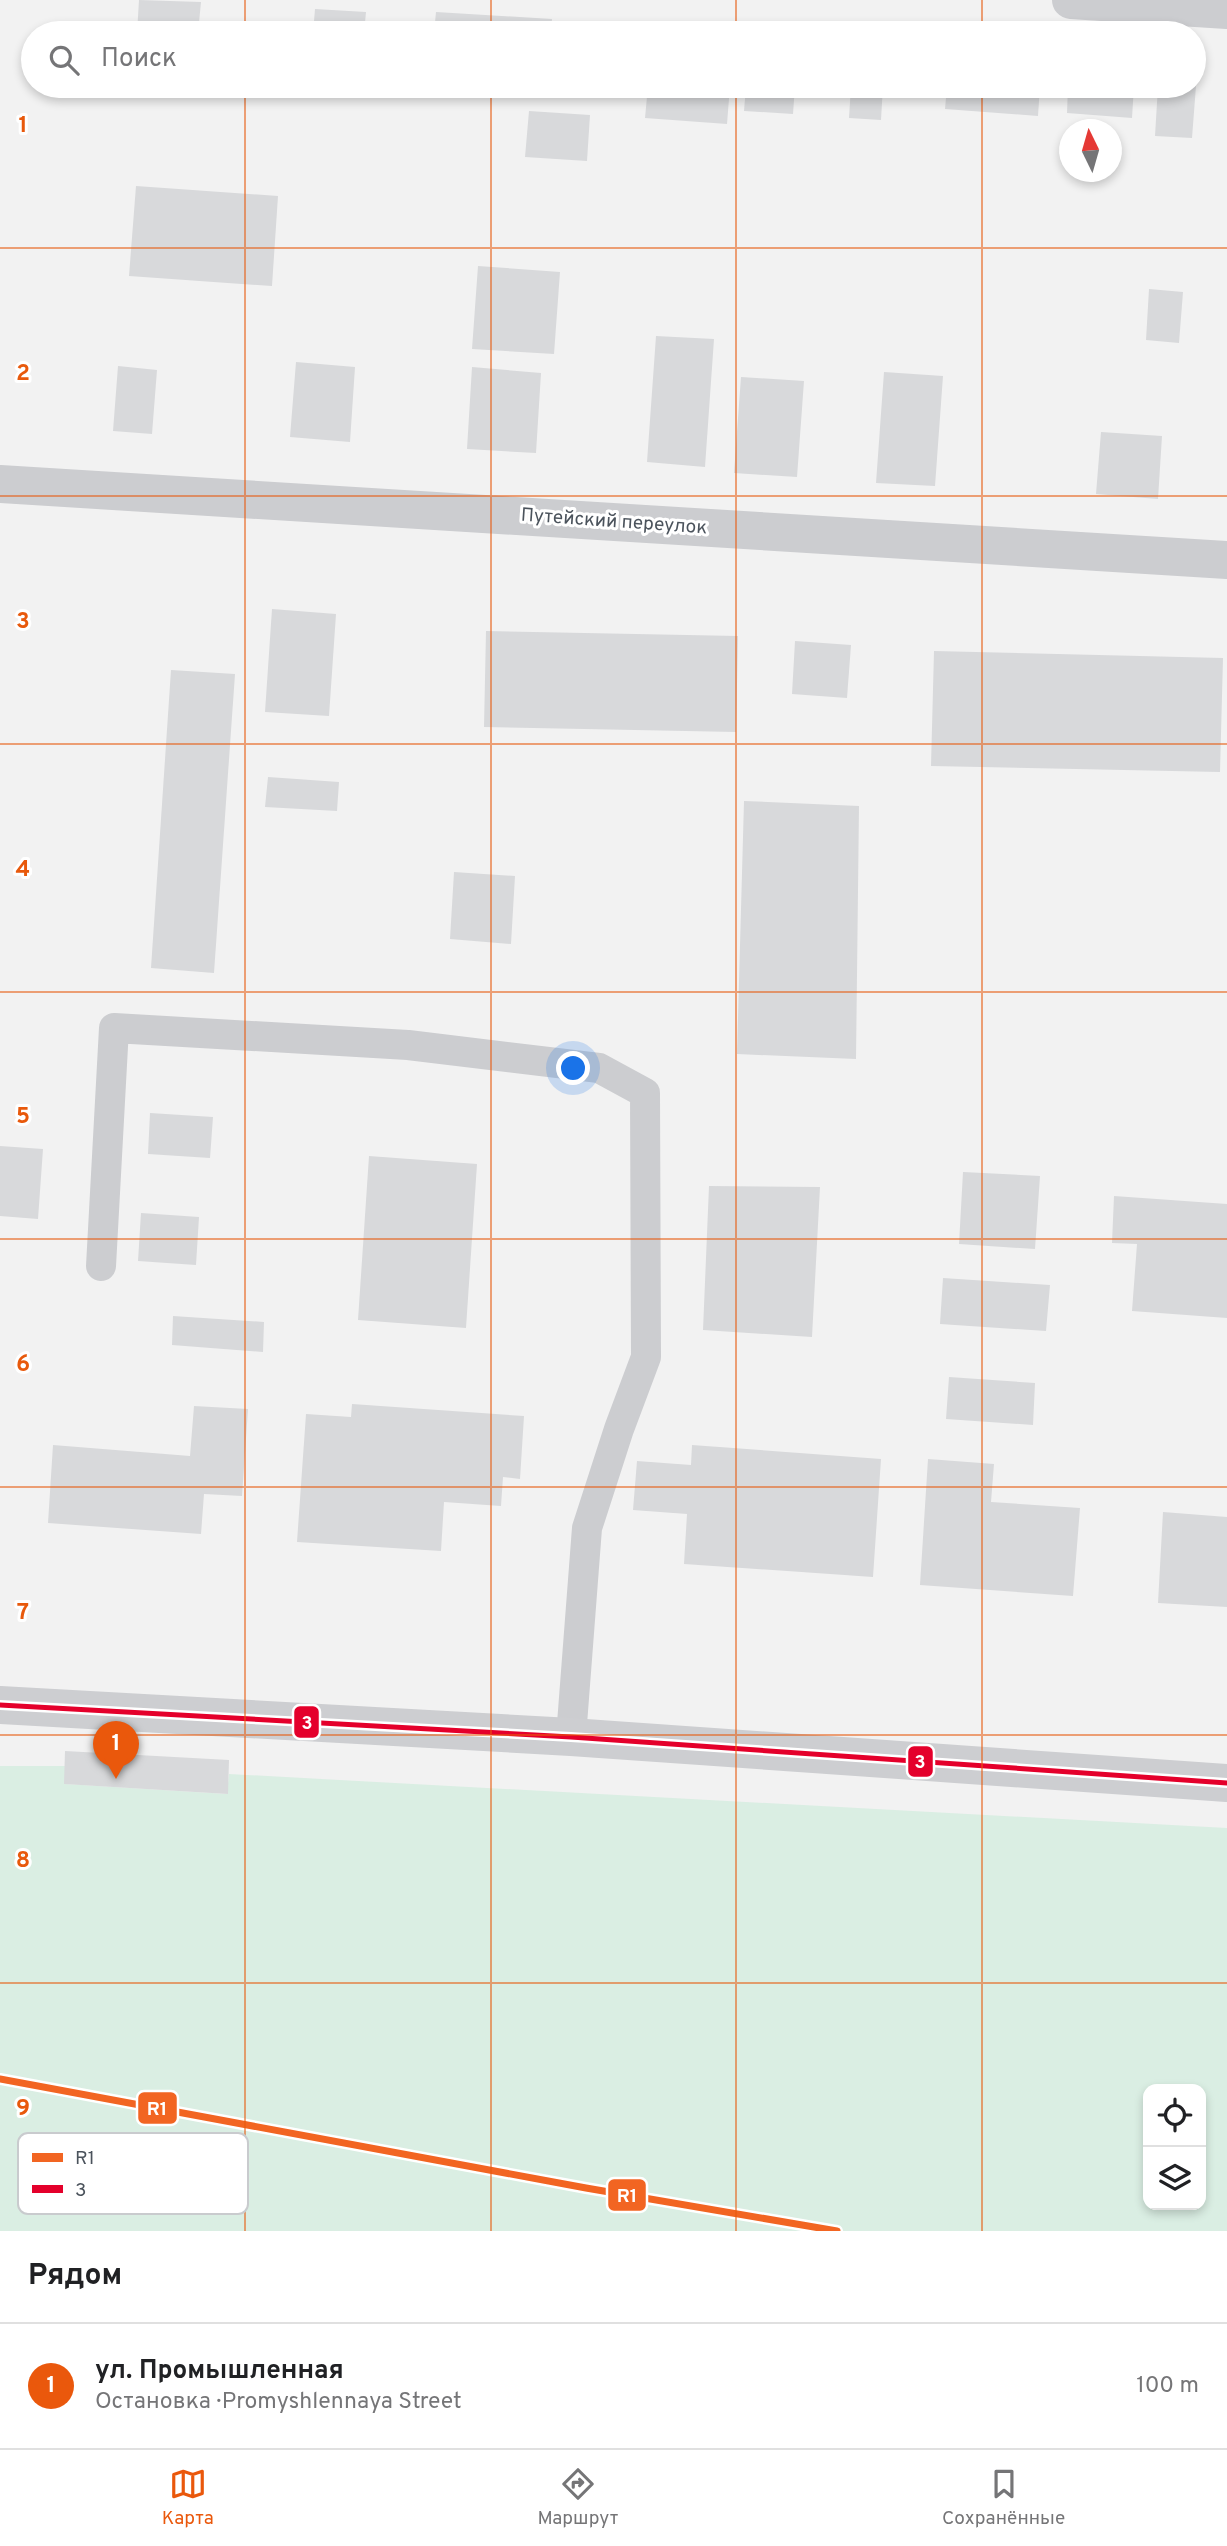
<!DOCTYPE html>
<html lang="ru">
<head>
<meta charset="utf-8">
<style>
  :root { --surface:#fff; --page:#f6f6f6; --text:#202124; --muted:#757577; --line:#e0e0e0; --accent:#ea580c }
  body { margin:0; font-family:Overpass,sans-serif; background:var(--page); color:var(--text) }
  .controls { position:absolute; right:21px; bottom:21px; display:grid; overflow:hidden; border-radius:14px; box-shadow:0 4px 10px #0003 }
  .controls button { width:63px; height:63px; display:grid; place-items:center; padding:0; border:0; border-bottom:2px solid var(--line); background:var(--surface); color:var(--text); font:35px sans-serif }
  .compass { position:absolute; left:1059px; top:119px; width:63px; height:63px; border-radius:50%; background:var(--surface); box-shadow:0 4px 10px #0003; rotate:355deg }
  .you { position:absolute; left:574px; top:1069px; width:24px; height:24px; margin:-18px; border:5px solid #fff; border-radius:50%; background:#1a73e8; box-shadow:0 0 0 10px #1a73e833 }
  .badge { display:grid; place-items:center; width:46px; height:46px; border-radius:50%; background:var(--accent); color:#fff; font-size:23px; font-weight:700 }
  .pin { position:absolute; translate:-50% -58px; filter:drop-shadow(0 2px 4px #0008) }
  .pin::after { content:''; position:absolute; top:37px; width:24px; height:21px; background:inherit; clip-path:polygon(0 0,100% 0,50% 100%) }
  .list { margin:0; padding:0; list-style:none }
  h2 { display:flex; justify-content:space-between; align-items:center; height:91px; margin:0; padding:0 28px; font-size:30px }
  h2 small { font-size:23px; font-weight:400; color:var(--muted) }
  .list li { display:grid; grid-template-columns:46px 1fr auto; gap:21px; align-items:center; box-sizing:border-box; height:126px; padding:0 28px; border-top:2px solid var(--line) }
  .list b { display:block; font-size:26px; white-space:nowrap }
  .list p { margin:0; font-size:23px; white-space:nowrap; color:var(--muted) }
  .list em { font-size:23px; font-style:normal; color:var(--muted) }
  .icon { flex:none; width:38px; height:38px; fill:none; stroke:currentColor; stroke-width:2; stroke-linecap:round; stroke-linejoin:round }
  .map { position:relative; flex:none; width:1227px; height:2231px; overflow:hidden }
  .search { position:absolute; background:var(--surface); box-shadow:0 4px 10px #0003; left:21px; right:21px; top:21px; height:77px; display:flex; align-items:center; gap:18px; box-sizing:border-box; padding:0 24px; border-radius:38px; color:var(--muted); font-size:26px }
  .sheet { height:217px; background:var(--surface) }
  nav { display:flex; justify-content:space-around; align-items:center; box-sizing:border-box; height:98px; border-top:2px solid var(--line); background:var(--surface); font-size:19px; color:var(--muted) }
  nav a { display:grid; justify-items:center; gap:4px }
  nav .on { color:var(--accent) }
  .map>svg:first-child { display:block }
  .green { fill:#daeee3; fill-rule:evenodd }
  .building { fill:#d8d9db }
  .lines { fill:none; stroke-linecap:round; stroke-linejoin:round }
  .service { stroke:#cccdd0; stroke-width:30 }
  .minor { stroke:#cccdd0; stroke-width:38 }
  .secondary { stroke:#cdced1; stroke-width:38 }
  .bus-1-casing { stroke:#fff; stroke-width:10 }
  .bus-1 { stroke:#e4002b; stroke-width:5 }
  .rail-1-casing { stroke:#fff; stroke-width:12 }
  .rail-1 { stroke:#f26522; stroke-width:7 }
  .grid { fill:none; stroke:#e8590c; stroke-width:2; stroke-opacity:0.55 }
  .labels { text-anchor:middle; dominant-baseline:central; stroke-width:6; stroke-linejoin:round; paint-order:stroke }
  .street-label { font-size:19px; fill:#4b535c; stroke:#fff }
  .key { fill:#fff; stroke:#c9cbce; stroke-width:2 }
  .key-label { font-size:19px; fill:#4b535c }
  .grid-label { font-size:23px; text-anchor:middle; font-weight:bold; fill:#e8590c; stroke:#fff; stroke-width:6; stroke-linejoin:round; paint-order:stroke }
  .line-badge { stroke:#fff; stroke-width:2.5 }
  .badge-label { font-size:19px; text-anchor:middle; font-weight:bold; fill:#fff }
</style>
</head>
<body>
<div class="map">
<svg width="1227" height="2231" viewBox="0 0 1227 2231">
  <rect width="100%" height="100%" fill="#f2f2f2"/>
  <path class="green" d="M0,1766H65V1784L227,1794L229,1774L1227,1828V2231H0ZM1148,2089H1201V2205H1148Z"/>
  <path class="building" d="M139,0L201,2L198,33H137Z
    M315,9L366,12L364,33H313Z
    M436,12L552,19L551,33H434Z
    M648,86H730L727,124L645,118Z
    M746,86H795L793,114L744,111Z
    M851,86H883L881,120L849,118Z
    M947,86H1040L1038,116L945,109Z
    M1068,86H1134L1132,118L1067,113Z
    M1158,86H1196L1192,138L1155,136Z
    M529,111L590,115L587,161L525,157Z
    M136,186L278,196L272,286L129,276Z
    M478,266L560,272L554,354L472,349Z
    M1149,289L1183,292L1179,343L1146,340Z
    M656,336L714,339L705,467L647,462Z
    M296,362L355,367L350,442L290,437Z
    M118,366L157,370L152,434L113,431Z
    M472,367L541,373L536,453L467,449Z
    M884,372L943,376L935,486L876,483Z
    M741,377L804,381L797,477L734,473Z
    M1101,432L1162,436L1158,499L1096,494Z
    M272,609L336,614L329,716L265,712Z
    M486,631L738,636L736,732L484,727Z
    M795,641L851,645L847,698L792,694Z
    M934,651L1223,658L1220,772L931,766Z
    M171,670L235,674L214,973L151,968Z
    M268,777L339,782L337,811L265,807Z
    M744,801L859,806L856,1059L737,1054Z
    M454,872L515,876L511,944L450,939Z
    M150,1113L213,1117L210,1158L148,1154Z
    M0,1146L43,1149L38,1219L0,1216Z
    M369,1156L477,1164L466,1328L358,1320Z
    M963,1172L1040,1176L1035,1249L959,1244Z
    M709,1186L820,1187L812,1337L703,1330Z
    M1114,1196L1227,1204V1318L1132,1311L1137,1244L1112,1243Z
    M141,1213L199,1217L196,1265L138,1261Z
    M943,1278L1050,1285L1046,1331L940,1324Z
    M173,1316L264,1322L263,1352L172,1345Z
    M949,1377L1035,1383L1033,1425L946,1419Z
    M352,1404L524,1416L520,1479L503,1477L501,1506L444,1502L441,1551L297,1542L306,1414L351,1417Z
    M194,1406L248,1409L242,1496L204,1494L201,1534L48,1523L53,1445L190,1456Z
    M692,1445L881,1459L873,1577L684,1564L687,1514L633,1510L637,1461L691,1465Z
    M928,1459L994,1464L991,1502L1080,1508L1073,1596L920,1585Z
    M1163,1512L1227,1517V1607L1158,1603Z
    M65,1751L229,1760L228,1794L64,1784Z"/>
  <g class="lines">
    <path class="service" d="M101,1266L114,1028L408,1045L599,1068L645,1093L646,1357L619,1429L587,1528L571,1737"/>
    <path class="minor" d="M1071,0L1227,10
      M0,484L1227,560"/>
    <path class="secondary" d="M0,1705L571,1737L1227,1783"/>
    <defs>
      <path id="bus-1" d="M0,1705L571,1737L1227,1783"/>
    </defs>
    <use href="#bus-1" class="bus-1-casing"/>
    <use href="#bus-1" class="bus-1"/>
    <defs>
      <path id="rail-1" d="M0,2079L586,2188L837,2231"/>
    </defs>
    <use href="#rail-1" class="rail-1-casing"/>
    <use href="#rail-1" class="rail-1"/>
  </g>
  <path class="grid" d="M245,0V33M491,0V33M736,0V33M982,0V33M245,86V2231M491,86V2231M736,86V2231M982,86V2231M0,248H1227M0,496H1227M0,744H1227M0,992H1227M0,1239H1227M0,1487H1227M0,1735H1227M0,1983H1227"/>
  <g class="labels">
    <g class="street-label">
      <text transform="translate(614 522) rotate(4)">Путейский переулок</text>
    </g>
  </g>
  <rect x="18" y="2133" width="230" height="81" rx="10" class="key"/>
  <rect x="32" y="2153" width="31" height="9" fill="#f26522"/>
  <rect x="32" y="2185" width="31" height="8" fill="#e4002b"/>
  <g class="key-label">
    <text x="75" y="2164">R1</text>
    <text x="75" y="2196">3</text>
  </g>
  <g class="grid-label">
    <text x="23" y="132">1</text>
    <text x="23" y="380">2</text>
    <text x="23" y="628">3</text>
    <text x="23" y="876">4</text>
    <text x="23" y="1123">5</text>
    <text x="23" y="1371">6</text>
    <text x="23" y="1619">7</text>
    <text x="23" y="1867">8</text>
    <text x="23" y="2115">9</text>
  </g>
  <g class="line-badge">
    <rect x="293" y="1705" width="27" height="34" rx="7" fill="#e4002b"/>
    <rect x="907" y="1745" width="27" height="33" rx="7" fill="#e4002b"/>
    <rect x="137" y="2091" width="41" height="34" rx="7" fill="#f26522"/>
    <rect x="607" y="2178" width="40" height="34" rx="7" fill="#f26522"/>
  </g>
  <g class="badge-label">
    <text x="307" y="1729">3</text>
    <text x="920" y="1768">3</text>
    <text x="157" y="2115">R1</text>
    <text x="627" y="2202">R1</text>
  </g>
</svg>
<div class="controls">
<button><svg class="icon" aria-label="locate" viewBox="0 0 24 24"><circle cx="12" cy="12" r="6"/><path d="M12 2v4M12 18v4M2 12h4M18 12h4"/></svg></button>
<button><svg class="icon" aria-label="layers" viewBox="0 0 24 24"><path d="M12 4l9 5-9 5-9-5zM3 14l9 5 9-5"/></svg></button>
</div>
<svg class="compass" viewBox="-18 -18 36 36"><path d="M0-13l5 13h-10z" fill="#e53935"/><path d="M0 13l5-13h-10z" fill="#757577"/></svg>
<div class="you"></div>
<div class="pin badge" style="left:116px;top:1779px">1</div>
<div class="search"><svg class="icon" aria-label="search" viewBox="0 0 24 24"><circle cx="10" cy="10" r="6"/><path d="M15 15l6 6"/></svg>Поиск</div>
</div>
<section class="sheet">
<h2>Рядом<small></small></h2>
<ul class="list">
<li><span class="badge">1</span><div><b>ул. Промышленная</b><p>Остановка · Promyshlennaya Street</p></div><em>100 m</em></li>
</ul>
</section>
<nav>
<a class="on"><svg class="icon" aria-label="map" viewBox="0 0 24 24"><path d="M3 6l6-2 6 2 6-2v14l-6 2-6-2-6 2zM9 4v14M15 6v14"/></svg>Карта</a>
<a><svg class="icon" aria-label="directions" viewBox="0 0 24 24"><path d="M12 3l9 9-9 9-9-9zM9 14v-3h6M13 9l2 2-2 2"/></svg>Маршрут</a>
<a><svg class="icon" aria-label="saved" viewBox="0 0 24 24"><path d="M7 4h10v16l-5-4-5 4z"/></svg>Сохранённые</a>
</nav>
</body>
</html>
